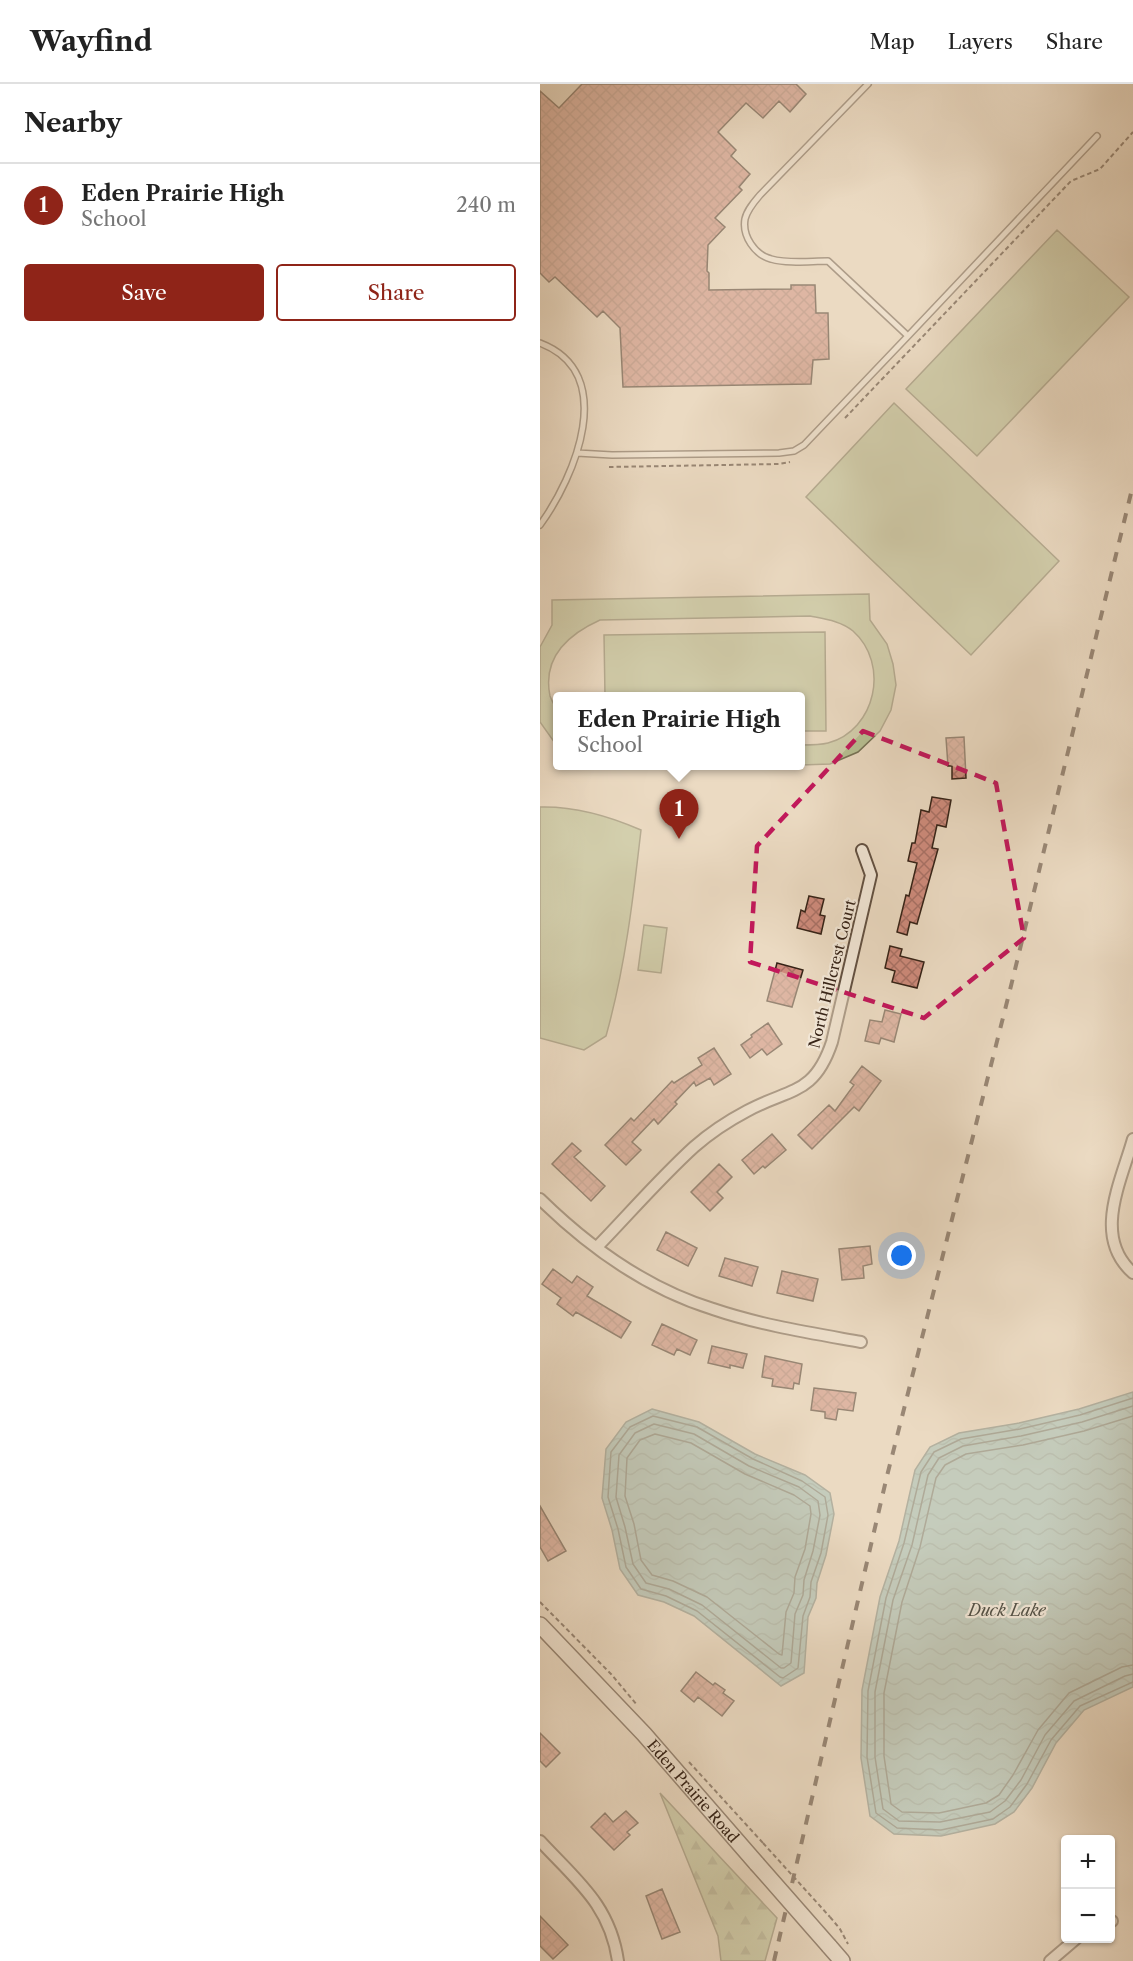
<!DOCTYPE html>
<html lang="en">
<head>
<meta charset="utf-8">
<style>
  :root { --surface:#fff; --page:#f6f6f6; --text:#222; --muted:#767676; --line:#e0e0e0; --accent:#8f2418 }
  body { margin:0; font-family:"Libre Caslon Text",serif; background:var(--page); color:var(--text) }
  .controls { position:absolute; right:18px; bottom:18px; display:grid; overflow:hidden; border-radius:6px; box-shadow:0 2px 4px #0004 }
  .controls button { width:54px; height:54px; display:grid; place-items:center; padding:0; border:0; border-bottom:2px solid var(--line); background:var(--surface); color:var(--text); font:30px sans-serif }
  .you { position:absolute; left:362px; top:1172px; width:21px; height:21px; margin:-15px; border:4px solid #fff; border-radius:50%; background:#1a73e8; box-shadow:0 0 0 9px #1a73e833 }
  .badge { display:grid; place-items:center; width:39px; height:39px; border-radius:50%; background:var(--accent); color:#fff; font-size:20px; font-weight:700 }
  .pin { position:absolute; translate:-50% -50px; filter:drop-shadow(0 2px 3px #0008) }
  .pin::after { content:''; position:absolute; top:32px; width:21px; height:18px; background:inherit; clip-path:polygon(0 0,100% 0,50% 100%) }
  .popup { position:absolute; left:13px; top:608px; width:252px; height:78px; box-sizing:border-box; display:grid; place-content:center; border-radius:6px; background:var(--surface); filter:drop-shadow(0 2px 4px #0005); font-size:20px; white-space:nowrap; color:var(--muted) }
  .popup b { font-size:22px; color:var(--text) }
  .popup::after { content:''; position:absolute; left:50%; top:100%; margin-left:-12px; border:12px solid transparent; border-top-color:var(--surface) }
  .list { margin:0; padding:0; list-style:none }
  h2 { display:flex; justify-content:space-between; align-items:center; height:78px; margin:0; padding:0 24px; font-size:26px }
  h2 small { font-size:20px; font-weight:400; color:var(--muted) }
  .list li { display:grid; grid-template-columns:39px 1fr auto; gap:18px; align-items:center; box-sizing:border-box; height:84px; padding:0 24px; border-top:2px solid var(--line) }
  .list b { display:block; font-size:22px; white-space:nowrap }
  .list p { margin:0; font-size:20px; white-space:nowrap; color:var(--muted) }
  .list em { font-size:20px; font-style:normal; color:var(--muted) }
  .actions { display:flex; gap:12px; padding:18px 24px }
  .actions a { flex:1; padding:14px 0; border:2px solid var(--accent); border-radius:6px; text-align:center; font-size:21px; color:var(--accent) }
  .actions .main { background:var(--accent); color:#fff }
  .map { position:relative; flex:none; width:593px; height:1877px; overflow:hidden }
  header { display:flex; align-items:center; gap:36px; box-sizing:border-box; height:84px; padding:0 30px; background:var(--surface); border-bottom:2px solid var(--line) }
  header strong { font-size:28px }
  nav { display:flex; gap:33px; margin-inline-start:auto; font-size:21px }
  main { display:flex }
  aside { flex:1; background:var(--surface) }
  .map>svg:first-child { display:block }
  .grass { fill:#b7c093; stroke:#767255; stroke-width:1.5 }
  .forest { fill:url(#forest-firs); stroke:#767255; stroke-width:1.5 }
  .water { fill:url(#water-waves); stroke:#717e75; stroke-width:1.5 }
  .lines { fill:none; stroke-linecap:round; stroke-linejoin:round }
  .shore { stroke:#676f65; stroke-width:1.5 }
  .building { fill:url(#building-cross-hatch); stroke:#362317; stroke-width:1.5 }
  .lane-casing { stroke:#635142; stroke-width:8 }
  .street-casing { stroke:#635142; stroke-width:14 }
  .secondary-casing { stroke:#362317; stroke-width:18 }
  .path { stroke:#362317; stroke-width:2; stroke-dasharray:4.5 3; stroke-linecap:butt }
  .lane { stroke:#f2e7d7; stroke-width:5 }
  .street { stroke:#f2e7d7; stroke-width:10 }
  .secondary { stroke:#f2e7d7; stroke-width:15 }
  .rail { stroke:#362317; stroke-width:4; stroke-dasharray:10 10; stroke-linecap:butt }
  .secondary-bridge-casing { stroke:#362317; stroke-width:18; stroke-linecap:butt }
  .path-bridge { stroke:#362317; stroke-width:2; stroke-dasharray:4.5 3; stroke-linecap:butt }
  .secondary-bridge { stroke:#f2e7d7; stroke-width:15 }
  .marked { fill:none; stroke:#c2185b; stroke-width:4.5; stroke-dasharray:12 8; stroke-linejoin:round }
  .labels { text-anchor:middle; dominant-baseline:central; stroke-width:4.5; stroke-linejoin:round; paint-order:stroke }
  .street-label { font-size:15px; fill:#362317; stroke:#f2e7d7 }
  .water-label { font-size:16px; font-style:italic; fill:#535146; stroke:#f2e7d7 }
</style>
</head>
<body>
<header>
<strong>Wayfind</strong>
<nav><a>Map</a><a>Layers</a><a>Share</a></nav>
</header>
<main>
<aside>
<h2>Nearby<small></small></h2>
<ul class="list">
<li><span class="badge">1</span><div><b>Eden Prairie High</b><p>School</p></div><em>240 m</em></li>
</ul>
<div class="actions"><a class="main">Save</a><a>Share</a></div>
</aside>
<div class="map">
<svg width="593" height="1877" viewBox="0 0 593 1877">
  <defs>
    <pattern id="forest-firs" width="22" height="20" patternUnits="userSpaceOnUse" patternTransform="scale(1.5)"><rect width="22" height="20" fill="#b7c093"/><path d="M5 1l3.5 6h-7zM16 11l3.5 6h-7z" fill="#969c77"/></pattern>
    <pattern id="water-waves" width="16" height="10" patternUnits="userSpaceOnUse" patternTransform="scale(1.5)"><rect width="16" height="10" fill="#98bbb3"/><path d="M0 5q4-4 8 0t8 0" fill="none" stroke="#84a099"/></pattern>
    <pattern id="building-cross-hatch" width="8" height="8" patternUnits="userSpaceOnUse" patternTransform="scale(1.5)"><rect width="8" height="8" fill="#ce8b7c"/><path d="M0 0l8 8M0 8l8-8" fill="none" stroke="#a87165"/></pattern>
  </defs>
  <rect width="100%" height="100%" fill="#ebdac2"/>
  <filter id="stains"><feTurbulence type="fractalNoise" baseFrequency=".00333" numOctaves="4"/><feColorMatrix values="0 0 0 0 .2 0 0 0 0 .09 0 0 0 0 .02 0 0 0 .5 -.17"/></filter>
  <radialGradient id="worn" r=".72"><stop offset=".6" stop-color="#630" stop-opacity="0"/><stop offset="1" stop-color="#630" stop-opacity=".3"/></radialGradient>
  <path class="grass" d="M517,146L589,213L437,372L366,305Z
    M354,319L519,477L431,571L266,413Z
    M329,510L330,536L347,560L353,580L356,601L351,626L340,647L318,668L290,680L261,681V661C269,661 280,661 288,659C336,646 350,580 313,547C301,537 285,535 270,532L60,536C29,550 2,573 10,612C12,618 16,623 18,629C19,639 18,651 17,662L0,638V563L12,541V516Z
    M285,548L286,647H261L260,612H65L64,551Z
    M52,682H252L76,684Z
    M0,723C35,722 69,732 101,746C93,816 85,884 66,952L44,966L0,954Z
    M104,841L127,844L121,889L98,886Z"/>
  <path class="forest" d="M120,1709L237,1834L225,1877H181L178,1852Z"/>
  <path class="water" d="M593,1308V1603L544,1626L516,1659L492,1704L474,1728L455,1740L401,1752L354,1750L330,1732L321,1674L322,1606L340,1513L359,1457L375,1386L390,1363L419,1349L479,1339L539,1325Z
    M112,1325L159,1338L215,1370L265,1391L290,1409L294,1430L286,1471L277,1499L276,1514L268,1533L264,1589L241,1602L154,1532L124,1518L98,1511L80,1485L72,1446L62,1414L66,1365L86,1338Z"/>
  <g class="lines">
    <path class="shore" d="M593,1314L540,1331L480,1345L421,1355L394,1368L381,1388L364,1459L346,1514L328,1607L327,1673L336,1729L357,1744L401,1746L453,1735L470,1723L487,1700L511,1656L540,1622L593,1598
      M593,1322L542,1338L481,1352L423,1362L399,1374L388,1391L372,1461L353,1516L335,1608V1673L343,1725L359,1737L400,1738L450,1728L465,1717L481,1696L505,1651L534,1617L585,1592L593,1590
      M113,1332L157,1343L213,1375L262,1397L285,1413L288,1431L281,1469L271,1498L270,1513L263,1532L258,1584L243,1594L240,1593L157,1527L126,1512L101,1505L86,1483L78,1445L68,1413L71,1368L90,1343Z
      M593,1332L544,1347L483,1361L426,1370L405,1381L396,1394L380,1463L362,1518L344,1609V1672L351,1720L362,1728L399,1729L446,1719L459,1711L473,1691L498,1646L529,1609L582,1583L593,1581
      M114,1340L154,1350L209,1382L259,1403L278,1417L280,1431L273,1467L264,1496L263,1511L255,1530L251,1579L244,1584H241L162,1521L129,1505L106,1499L93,1480L85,1443L76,1413L79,1371L95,1349Z
      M115,1350L151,1359L205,1390L254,1411L270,1422L271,1430L265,1465L255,1493L254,1509L246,1528L242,1571L239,1570L167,1513L133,1497L112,1491L101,1476L94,1440L85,1412L87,1374L100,1356Z"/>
  </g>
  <path class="building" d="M42,0H256L266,10L250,28L239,17L223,34L206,19L178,48L196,66L191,72L210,90L199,103L202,106L175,134L185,143L168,161L167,187L169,189V206L251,205V201H275L276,229H288L289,275L273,276L271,300L83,303L80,244L63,227L57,233L15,193L9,198L0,189V7L19,24Z
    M424,653L426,694L412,695V682H408L406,654Z
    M392,713L411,716L406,743L397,741L392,764L398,765L377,840L370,838L367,851L357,848L366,811L369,812L377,779L368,777L372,759H375L381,726L389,728Z
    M269,812L284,815L280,831L285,832L281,850L257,844L261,826L265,828Z
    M350,862L362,865L360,872L384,878L377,904L352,898L355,887L345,884Z
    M237,879L263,886L252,923L227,917Z
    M345,926L361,930L354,958L341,954L339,960L325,957L330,936L342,938Z
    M228,939L242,960L227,971L222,965L210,974L201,961L212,953L211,951Z
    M174,964L191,990L174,1001L170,994L156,1002L154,998L135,1018L137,1020L118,1040L114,1035L92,1058L101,1066L86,1081L65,1061L91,1034L94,1037L132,997L134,999L162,981L158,974Z
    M322,982L341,997L319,1027L314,1023L272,1065L258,1051L289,1021L295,1027L314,1001L310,998Z
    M232,1050L246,1066L225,1084L223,1082L214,1090L202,1076Z
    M32,1059L41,1067L34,1073L65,1102L51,1117L12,1080Z
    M179,1080L192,1093L177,1108L183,1114L170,1127L151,1108Z
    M126,1148L157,1164L148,1182L117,1166Z
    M330,1162L332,1180L323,1182L324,1194L302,1196L299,1165Z
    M185,1174L218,1183L212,1202L179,1192Z
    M13,1185L32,1199L37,1192L53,1203L47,1212L91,1238L81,1254L36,1228L33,1232L17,1220L21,1214L2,1200Z
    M242,1187L278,1195L273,1217L237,1209Z
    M122,1240L157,1256L150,1271L137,1265L134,1271L112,1261Z
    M172,1262L207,1270L203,1284L190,1281V1284L168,1279Z
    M225,1272L262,1280L259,1300L254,1299L253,1305L232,1302L233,1295L222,1293Z
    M274,1304L316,1309L313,1327L298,1325L296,1336L285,1334V1328L271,1326Z
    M0,1422L26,1467L8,1477L0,1463Z
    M156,1588L173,1601L175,1599L185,1606L183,1609L194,1617L182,1632L158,1613L154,1618L141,1607Z
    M0,1649L20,1669L6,1683L0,1677Z
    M86,1727L98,1739L87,1748L90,1751L74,1766L51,1743L65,1729L73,1738Z
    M122,1805L140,1848L122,1855L106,1812Z
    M0,1832L28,1861L13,1875L0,1862Z"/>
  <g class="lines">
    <defs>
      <path id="lane" d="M328,0L220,111C214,118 207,126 205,135C202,152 215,171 231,175C249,180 270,177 288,177L368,252L557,52
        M0,259C79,289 35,393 0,441
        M37,369L72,371L239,369L254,367L264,361L368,252"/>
      <path id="street" d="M593,1055C581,1098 552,1153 593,1189
        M0,1115C48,1162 108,1205 173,1225C220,1241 271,1249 321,1258
        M57,1163C89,1130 120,1094 154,1063C170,1049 188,1037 207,1027C249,1004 274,1012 292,958L331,791L322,766
        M0,1757C37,1797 70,1821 78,1877
        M570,1837H572
        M510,1877L537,1854"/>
      <g id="secondary">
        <path id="s1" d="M0,1541L104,1650L217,1780"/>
        <path d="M289,1862L302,1877"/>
      </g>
    </defs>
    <use href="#lane" class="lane-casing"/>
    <use href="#street" class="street-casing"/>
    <use href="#secondary" class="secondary-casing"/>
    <path class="path" d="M305,334L531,97L560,85L593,48
      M69,383L239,380L250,378
      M0,1518L71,1590L97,1621
      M149,1678L223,1759
      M290,1833L300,1845L308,1860"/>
    <use href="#lane" class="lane"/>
    <use href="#street" class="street"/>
    <use href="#secondary" class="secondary"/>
    <path class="rail" d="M234,1877L347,1392L470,906L593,401"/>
    <defs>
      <path id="secondary-bridge" d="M217,1780L289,1862"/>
    </defs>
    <use href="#secondary-bridge" class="secondary-bridge-casing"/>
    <path class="path-bridge" d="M223,1759L290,1833"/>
    <use href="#secondary-bridge" class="secondary-bridge"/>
  </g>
  <path d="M0 0H593V1877H0ZM323,647L456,699L484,854L384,934L210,878L217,762Z" fill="#ebdac2" fill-opacity=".55" fill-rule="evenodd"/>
  <path class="marked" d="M323,647L456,699L484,854L384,934L210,878L217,762Z"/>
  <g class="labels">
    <g class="street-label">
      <text transform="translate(292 890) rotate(-76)">North Hillcrest Court</text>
      <text stroke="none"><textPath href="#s1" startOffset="226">Eden Prairie Road</textPath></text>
    </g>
    <g class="water-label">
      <text x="467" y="1526">Duck Lake</text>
    </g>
  </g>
  <rect width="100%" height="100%" filter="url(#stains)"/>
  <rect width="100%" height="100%" fill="url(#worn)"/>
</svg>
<div class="controls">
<button>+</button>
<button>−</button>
</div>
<div class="you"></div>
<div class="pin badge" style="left:139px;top:755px">1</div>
<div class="popup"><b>Eden Prairie High</b>School</div>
</div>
</main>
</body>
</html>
